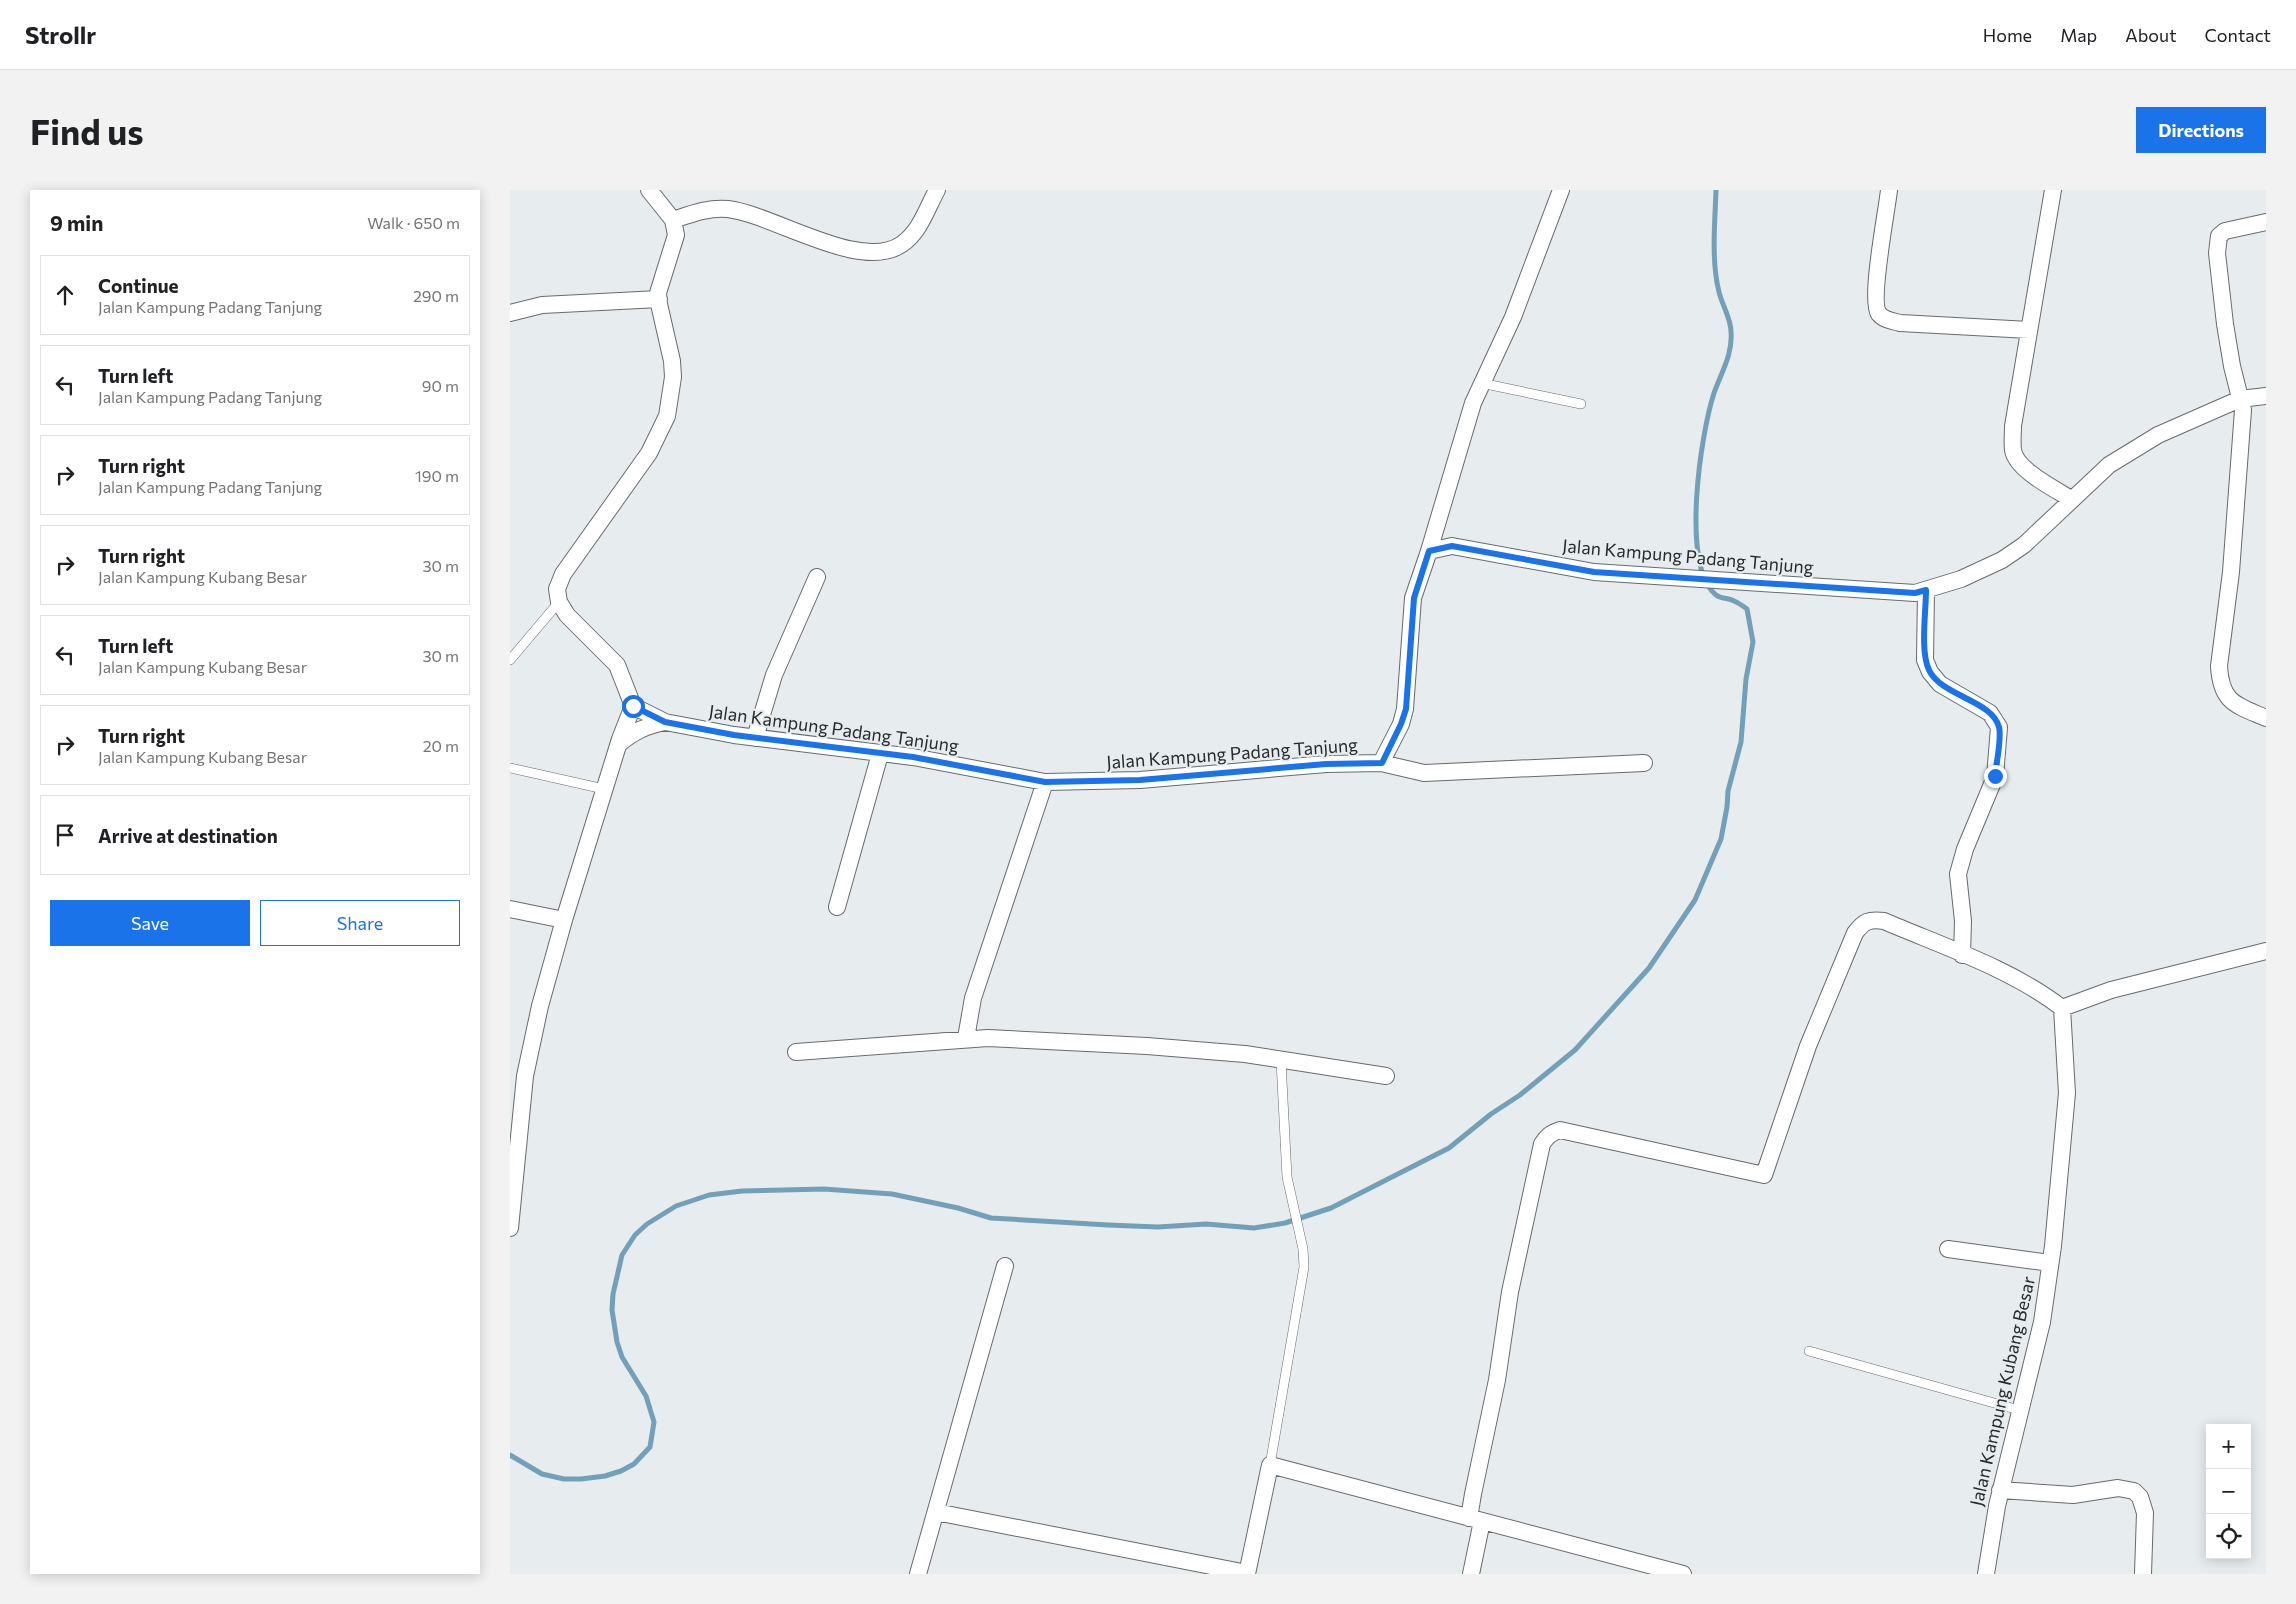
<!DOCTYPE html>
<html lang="en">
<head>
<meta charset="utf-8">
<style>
  :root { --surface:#fff; --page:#f2f2f2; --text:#202124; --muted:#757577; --line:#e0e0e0; --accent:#1a73e8 }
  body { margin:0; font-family:Commissioner,sans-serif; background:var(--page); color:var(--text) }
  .controls { position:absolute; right:15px; bottom:15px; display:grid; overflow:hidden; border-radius:0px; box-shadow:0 2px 12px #0003 }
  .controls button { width:45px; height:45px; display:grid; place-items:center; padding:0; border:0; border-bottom:1px solid var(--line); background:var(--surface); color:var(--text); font:25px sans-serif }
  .stop { position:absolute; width:15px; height:15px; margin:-11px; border:4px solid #1a73e8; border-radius:50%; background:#fff }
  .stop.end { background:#1a73e8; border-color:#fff; box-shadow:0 1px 5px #0008 }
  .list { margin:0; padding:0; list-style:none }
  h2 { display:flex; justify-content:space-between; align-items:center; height:65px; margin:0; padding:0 20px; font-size:21px }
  h2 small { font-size:16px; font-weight:400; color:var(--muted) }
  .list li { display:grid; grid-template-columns:32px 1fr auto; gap:15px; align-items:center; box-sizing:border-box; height:80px; margin:0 10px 10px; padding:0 10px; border:1px solid var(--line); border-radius:0px }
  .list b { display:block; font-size:19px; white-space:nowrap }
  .list p { margin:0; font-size:16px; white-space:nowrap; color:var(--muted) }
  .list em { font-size:16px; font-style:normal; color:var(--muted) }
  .actions { display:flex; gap:10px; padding:15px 20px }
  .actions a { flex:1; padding:11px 0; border:1px solid var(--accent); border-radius:0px; text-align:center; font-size:18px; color:var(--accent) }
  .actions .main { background:var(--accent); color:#fff }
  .icon { flex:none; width:28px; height:28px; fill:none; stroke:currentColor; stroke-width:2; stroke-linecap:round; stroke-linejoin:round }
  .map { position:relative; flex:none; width:1756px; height:1384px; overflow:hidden; border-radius:0px }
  header { display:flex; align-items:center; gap:30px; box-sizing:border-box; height:70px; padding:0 25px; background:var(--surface); border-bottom:1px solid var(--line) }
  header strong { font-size:24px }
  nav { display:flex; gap:28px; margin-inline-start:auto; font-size:18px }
  .intro { display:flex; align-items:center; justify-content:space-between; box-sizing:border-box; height:120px; padding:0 30px }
  h1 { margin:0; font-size:35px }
  .button { padding:12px 22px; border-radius:0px; background:var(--accent); color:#fff; font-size:18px; font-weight:700 }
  main { display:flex; gap:30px; padding:0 30px }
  aside { flex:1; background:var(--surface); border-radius:0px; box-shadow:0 2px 12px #0003 }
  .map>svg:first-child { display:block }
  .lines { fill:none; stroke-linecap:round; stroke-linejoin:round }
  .stream { stroke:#73a0b9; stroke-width:5 }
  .lane-casing { stroke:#676b6e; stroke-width:10 }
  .street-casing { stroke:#676b6e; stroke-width:18 }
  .lane { stroke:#fff; stroke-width:9 }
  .street { stroke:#fff; stroke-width:16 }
  .route { stroke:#1a73e8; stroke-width:6 }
  .labels { text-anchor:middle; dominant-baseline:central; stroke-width:4.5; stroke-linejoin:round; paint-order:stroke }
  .street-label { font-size:18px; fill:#282a2b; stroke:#e7ecef }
</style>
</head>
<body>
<header>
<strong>Strollr</strong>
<nav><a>Home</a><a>Map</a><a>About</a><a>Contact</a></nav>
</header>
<div class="intro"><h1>Find us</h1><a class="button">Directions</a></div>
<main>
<aside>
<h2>9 min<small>Walk · 650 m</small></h2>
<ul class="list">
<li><svg class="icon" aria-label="ahead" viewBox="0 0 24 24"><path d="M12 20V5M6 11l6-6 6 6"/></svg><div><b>Continue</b><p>Jalan Kampung Padang Tanjung</p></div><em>290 m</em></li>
<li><svg class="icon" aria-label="left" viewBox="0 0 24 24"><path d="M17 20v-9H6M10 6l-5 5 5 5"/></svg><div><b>Turn left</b><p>Jalan Kampung Padang Tanjung</p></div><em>90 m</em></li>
<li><svg class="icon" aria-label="right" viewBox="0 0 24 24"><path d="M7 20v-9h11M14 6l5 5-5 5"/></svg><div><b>Turn right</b><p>Jalan Kampung Padang Tanjung</p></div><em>190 m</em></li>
<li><svg class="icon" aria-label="right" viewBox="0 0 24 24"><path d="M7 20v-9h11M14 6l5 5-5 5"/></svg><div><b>Turn right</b><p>Jalan Kampung Kubang Besar</p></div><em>30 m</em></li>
<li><svg class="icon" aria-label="left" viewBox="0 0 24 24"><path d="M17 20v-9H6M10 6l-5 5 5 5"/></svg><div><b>Turn left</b><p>Jalan Kampung Kubang Besar</p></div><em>30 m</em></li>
<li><svg class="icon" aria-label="right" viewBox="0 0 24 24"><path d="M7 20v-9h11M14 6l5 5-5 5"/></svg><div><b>Turn right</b><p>Jalan Kampung Kubang Besar</p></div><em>20 m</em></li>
<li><svg class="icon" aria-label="arrive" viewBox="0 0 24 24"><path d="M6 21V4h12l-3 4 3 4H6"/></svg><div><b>Arrive at destination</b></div></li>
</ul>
<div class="actions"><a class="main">Save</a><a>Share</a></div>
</aside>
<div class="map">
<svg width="1756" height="1384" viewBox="0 0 1756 1384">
  <rect width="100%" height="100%" fill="#e7ecef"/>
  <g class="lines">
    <path class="stream" d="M0,1265L32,1284L54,1289H71L95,1286L111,1281L124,1274L140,1257L144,1232L136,1206L112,1167L107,1152L102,1120L103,1104L112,1065L125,1045L137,1034L166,1016L199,1005L232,1001L314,999L382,1004L448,1018L481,1028L598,1035L648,1037L696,1034L744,1038L775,1033L821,1018L939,958L981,924L1010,905L1065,860L1139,778L1185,710L1211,649L1217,617L1218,601L1231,552L1236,489L1243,452L1237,419C1233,416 1229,413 1224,411C1219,408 1211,409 1206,405C1170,376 1191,243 1204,203C1211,183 1223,164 1221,142C1221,128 1212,115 1209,102C1201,70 1205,33 1206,0"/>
    <defs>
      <path id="lane" d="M971,193L1071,214
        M0,470L49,412
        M0,578L94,599
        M1299,1161L1509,1220
        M760,1275L794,1077L793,1059L777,987L771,871"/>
      <path id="street" d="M1379,0C1377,20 1359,111 1369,124C1374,130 1383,131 1390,133L1519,140
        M1543,0L1503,236C1503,244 1502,252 1503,260C1506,280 1545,299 1561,309
        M163,30C181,24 199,17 218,19C265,25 351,83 392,54C410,42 417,18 427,0
        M1756,32L1715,41L1709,46L1707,63L1715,134L1722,176L1733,220L1721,382L1709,476C1711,513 1726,515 1756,528
        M0,123L32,115L149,109
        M919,361L963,213L1003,127L1051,0
        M1416,401L1415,470L1420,482L1430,494L1480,523L1489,537L1485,587L1455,659L1448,684L1453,731L1452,765
        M123,516L155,532L224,545L403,567L535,592L630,590L816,574L871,573L891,534L895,519L903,408L919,361L942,356L1084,382L1405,403L1451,389L1492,370L1514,355L1599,275L1648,245L1730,209L1756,206
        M245,548L264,485L307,387
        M109,554C124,541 136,536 155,532
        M871,573L914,583L1134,573
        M327,717L370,564
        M0,719L54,730
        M1552,818L1601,800L1756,761
        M456,848L463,808L535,592
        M286,862L478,848L637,856L735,864L876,886
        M0,1038L15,886L30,816L54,730L110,549L123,516L107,475L57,425L49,412L47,399L53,384L139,263L157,226L163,187L162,171L149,114L148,103L166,45L163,30L139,0
        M1438,1059L1540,1073
        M1490,1300L1563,1305L1608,1298L1624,1301L1630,1307L1635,1323L1633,1384
        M426,1322L737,1383
        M959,1328L963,1304L987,1190L1000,1102L1032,954C1037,946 1041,943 1050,940L1254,985L1298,856L1345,743C1354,731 1359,729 1374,731C1432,756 1502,779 1552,818
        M408,1384L495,1076
        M737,1384L760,1275L1173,1384
        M961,1384L972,1331
        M1476,1384L1487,1316L1532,1132L1543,1056L1557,903L1552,818"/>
    </defs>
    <use href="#lane" class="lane-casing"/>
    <use href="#street" class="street-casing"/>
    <use href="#lane" class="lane"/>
    <use href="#street" class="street"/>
  </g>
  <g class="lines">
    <path class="route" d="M123,516L155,532L224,545L403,567L535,592L630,590L816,574L872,573L891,534L896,519L904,408L919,361L942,356L1084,382L1405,403L1416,400C1416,423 1410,461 1419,480C1431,506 1482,510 1489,537C1492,549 1486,574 1485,586"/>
  </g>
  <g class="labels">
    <g class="street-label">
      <text transform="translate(1178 366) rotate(5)">Jalan Kampung Padang Tanjung</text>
      <text transform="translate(324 538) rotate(8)">Jalan Kampung Padang Tanjung</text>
      <text transform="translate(722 563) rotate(-4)">Jalan Kampung Padang Tanjung</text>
      <text transform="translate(1492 1201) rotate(-77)">Jalan Kampung Kubang Besar</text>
    </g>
  </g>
</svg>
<div class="controls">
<button>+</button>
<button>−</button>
<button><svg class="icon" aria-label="locate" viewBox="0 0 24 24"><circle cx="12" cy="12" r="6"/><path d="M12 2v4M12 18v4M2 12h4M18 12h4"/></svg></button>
</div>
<div class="stop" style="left:123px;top:516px"></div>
<div class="stop end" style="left:1485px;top:586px"></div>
</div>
</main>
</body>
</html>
